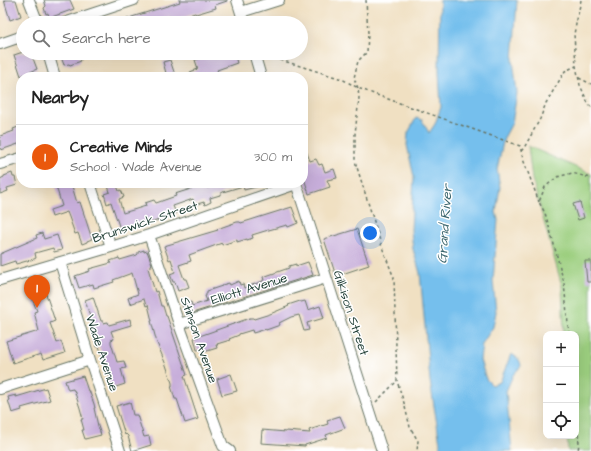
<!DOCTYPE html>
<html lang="en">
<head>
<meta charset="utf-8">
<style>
  :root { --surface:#fff; --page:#f2f2f2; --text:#222; --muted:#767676; --line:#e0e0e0; --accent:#ea580c }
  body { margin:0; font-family:"Architects Daughter",sans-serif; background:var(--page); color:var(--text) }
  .controls { position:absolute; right:12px; bottom:12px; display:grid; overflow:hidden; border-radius:8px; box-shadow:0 4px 16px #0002 }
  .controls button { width:36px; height:36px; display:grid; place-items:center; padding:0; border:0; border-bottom:1px solid var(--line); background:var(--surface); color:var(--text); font:20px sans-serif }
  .you { position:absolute; left:370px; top:233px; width:14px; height:14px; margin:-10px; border:3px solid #fff; border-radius:50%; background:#1a73e8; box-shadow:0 0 0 6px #1a73e833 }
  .badge { display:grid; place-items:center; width:26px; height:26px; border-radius:50%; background:var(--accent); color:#fff; font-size:13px; font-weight:700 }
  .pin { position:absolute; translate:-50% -33px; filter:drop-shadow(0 1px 2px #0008) }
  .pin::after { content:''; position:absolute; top:21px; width:14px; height:12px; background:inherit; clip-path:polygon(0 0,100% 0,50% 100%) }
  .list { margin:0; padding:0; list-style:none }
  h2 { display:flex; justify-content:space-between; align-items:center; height:52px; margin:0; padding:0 16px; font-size:17px }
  h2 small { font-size:13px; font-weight:400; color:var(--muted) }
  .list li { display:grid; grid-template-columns:26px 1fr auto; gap:12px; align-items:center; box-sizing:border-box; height:64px; padding:0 16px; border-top:1px solid var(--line) }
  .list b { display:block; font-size:15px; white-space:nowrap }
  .list p { margin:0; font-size:13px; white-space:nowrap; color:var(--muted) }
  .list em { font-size:13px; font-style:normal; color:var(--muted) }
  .icon { flex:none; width:22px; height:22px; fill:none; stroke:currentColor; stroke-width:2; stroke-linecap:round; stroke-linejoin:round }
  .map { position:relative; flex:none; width:591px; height:451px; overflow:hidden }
  .search { position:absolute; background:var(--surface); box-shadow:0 4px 16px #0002; left:16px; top:16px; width:292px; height:44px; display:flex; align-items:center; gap:10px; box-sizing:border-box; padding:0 14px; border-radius:22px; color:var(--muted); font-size:15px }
  .panel { position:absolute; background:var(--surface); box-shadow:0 4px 16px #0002; left:16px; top:72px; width:292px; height:116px; border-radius:16px }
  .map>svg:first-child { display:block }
  .green { fill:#9ccf7f; stroke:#5e865a }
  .water { fill:#74bfed; stroke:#4a7e90 }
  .building { fill:#c7aeda }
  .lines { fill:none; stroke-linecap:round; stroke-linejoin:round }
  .minor-casing { stroke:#687666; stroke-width:12 }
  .path { stroke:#687666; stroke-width:1.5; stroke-dasharray:3 3; stroke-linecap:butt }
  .minor { stroke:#fff; stroke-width:10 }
  .labels { text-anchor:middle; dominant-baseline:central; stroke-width:3; stroke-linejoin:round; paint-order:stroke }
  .street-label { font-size:13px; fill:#1f3d34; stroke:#fff }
  .water-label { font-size:14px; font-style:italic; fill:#39646c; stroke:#fff }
</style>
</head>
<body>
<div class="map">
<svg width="591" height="451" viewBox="0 0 591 451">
  <rect width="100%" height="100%" fill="#fff"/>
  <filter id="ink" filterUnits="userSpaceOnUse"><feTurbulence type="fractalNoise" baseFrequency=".025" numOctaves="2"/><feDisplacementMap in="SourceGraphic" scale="8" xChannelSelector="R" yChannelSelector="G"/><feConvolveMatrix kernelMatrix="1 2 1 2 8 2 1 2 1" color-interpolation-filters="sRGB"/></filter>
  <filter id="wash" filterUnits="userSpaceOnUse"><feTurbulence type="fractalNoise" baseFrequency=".012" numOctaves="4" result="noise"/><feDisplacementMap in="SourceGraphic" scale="16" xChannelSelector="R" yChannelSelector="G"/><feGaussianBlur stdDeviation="0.9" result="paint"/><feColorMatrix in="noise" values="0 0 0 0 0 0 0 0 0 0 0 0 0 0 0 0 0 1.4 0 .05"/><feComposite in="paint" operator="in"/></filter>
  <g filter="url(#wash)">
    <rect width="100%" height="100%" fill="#f0e0c2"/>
    <path class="green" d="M528,146L591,174V451H568L567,436H576V334H564L562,286L532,179Z"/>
    <path class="water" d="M440,0H517L513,60L517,93L512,123L504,138L497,169L500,187L496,212L498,220L493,281L496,312L493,327L482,344L480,360L486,379L492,385L500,382L511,354C517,357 520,359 521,366L513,375L506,391L512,451H439L440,443L430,381L420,273L413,249L411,230L414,177L407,145L408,133L416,118L422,120L429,133L435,124L441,107L439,72Z"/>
    <g id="blocks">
      <path class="building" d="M4,0H16L21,16L10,20Z
        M44,0H70L74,9L49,18L48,13L46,14L44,8L46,6Z
        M179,0H227V1L215,5L216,8L196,14L195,13L171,21L170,16L166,18V17L148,23H118L117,22L135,16L180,2Z
        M23,52V53H31L37,69L21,76L14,55Z
        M73,53H78L81,61L70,65L69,64L64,65L61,57Z
        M214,53H234L237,63L217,70L218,72L200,77H192L190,72L198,69L195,60L215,54Z
        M170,60L175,75L167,77L163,62Z
        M21,126V143L1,150L0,147V136L14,131L13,129Z
        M303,145H304L310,161L316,159L319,165L322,164L325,172L334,169L337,178L327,180L330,187L309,194L303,175Z
        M12,173L13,177H15L17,185L7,188L8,191L0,194V179L4,177V176Z
        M55,183H68V187L72,186L77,203L80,202L92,239L87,241V242L82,244L78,233L75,234L69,217L67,212L52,217L50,210L62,206Z
        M107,183H116L119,191L121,190L124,197L119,199L123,213L146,206L145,203L154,200L156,203L176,196L175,194L200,186L199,184L202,183H205L207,188L224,183H263L264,185L244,190L243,186L223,192L220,194V195L210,198L211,202L205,205L204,202L194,205L193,199L173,206L176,213L151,223L150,220L120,229L111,202L107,204L105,197L104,194L110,192Z
        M580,202L584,218L578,220L573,204Z
        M292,207L298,223L288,227L287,225L265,231L252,235L253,238L247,240V239L237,242V240L222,245V243L189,255L191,261L179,265L184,279H186L189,287L178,291L175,282H173L170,274L175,272L171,259L169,260L164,246L218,230L217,229L237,222H240L241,223Z
        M357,229L369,265L336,276L324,239Z
        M42,233L44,239L57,235L62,250L54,252L53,248L35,253L36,258L34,259L16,264L15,261L0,266V254L37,238L36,235Z
        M144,250V252L147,251L152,264L151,265V267L148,268L155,292L157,291L161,306H163L166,316H167L169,322L187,375L184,376L198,419L185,423L177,399H175L171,386H172V383L166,365L157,343L151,321H152L148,305L146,306L144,299L130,304L128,298L138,294L132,273L113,280L114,282L94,288L93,284L79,288L75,276L90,271L89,269L111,263L110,261L119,258L120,260L137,255L138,254V252Z
        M585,261H591V282H587Z
        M308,262L313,275L186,315L182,305L191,302L192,306L207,301L205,296H206V293H207V291L222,286V285L229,283L230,285L239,281L240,285L243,284L244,288L263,281V280H264L263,277L289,268V266L296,264V266Z
        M46,294L55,321L50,323L57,343L61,341L65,353L43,360L41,354L13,363L6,341L39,331L34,312L37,311L32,298Z
        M93,297L101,321H103V323L108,322L109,325L130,319L131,325L111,331L114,339L111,340V343L117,362L124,361L126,368L121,369L125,384L110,389L108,380H110L99,346L97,347L94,338H95L92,327L93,326L85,300Z
        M300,301L301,302L305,301L308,310L320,306L324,318L307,323L309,330L304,331L299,315L291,317L279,323L280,325L266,330V329L253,333L252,330L239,334V335L229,339L230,340L217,344L218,345H216L217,348L204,352L203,349L197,350L194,338L250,318H253L254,319L270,314L289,306L288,305Z
        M231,374L237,391L222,395L217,379Z
        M83,376L88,391L89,390L94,404L95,408H94L98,426L101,435L85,439L82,430H84L81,419H83L80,408L74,390H73V389L68,390L65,381Z
        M46,388L50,400L21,408L22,410L12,413L8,400H9L8,397L16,395V397Z
        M130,402L133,415H137L144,437L149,436L151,445L132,451L128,436L126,434L125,435L116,406Z
        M340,416L345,428L326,435L327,438L305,445V446L261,443L262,430L286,432V431L310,433L309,430L328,424L327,420Z"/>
    </g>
  </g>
  <g filter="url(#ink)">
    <use href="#blocks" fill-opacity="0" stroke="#687666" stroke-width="1"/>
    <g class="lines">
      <defs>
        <path id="minor" d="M29,0L38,23
          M237,0L244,23
          M241,12L279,0
          M64,23L134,0
          M0,44L23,36
          M48,53L55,77
          M254,53L261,77
          M0,164L21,158
          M90,183L111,247
          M296,183L382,451
          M149,235L179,324L223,446L230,451
          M60,262L90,360L120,451
          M0,280L111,247L149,235L296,184
          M179,324L326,278
          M0,389L90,360"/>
      </defs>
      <use href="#minor" class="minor-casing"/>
      <path class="path" d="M366,0L368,33L367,52L358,61L354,78L358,88L359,98L355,134V161L382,247L394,278L397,381L404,403L410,427L418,441L417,451
        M581,0L574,34L576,66L580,85L588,103L591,107
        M263,58L271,57L342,79L358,88L374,94L520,146L523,159L539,202
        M579,78L591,84
        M521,151L524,148L540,119L546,103L565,71L576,66
        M569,334L564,283L552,237L545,213L539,202L545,187L557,177L572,173L591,178
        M376,402L397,381
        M576,410L579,443L578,451"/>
      <use href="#minor" class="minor"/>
    </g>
  </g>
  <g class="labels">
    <g class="street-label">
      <text transform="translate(145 222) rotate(-18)">Brunswick Street</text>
      <text transform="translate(249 289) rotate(-17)">Elliott Avenue</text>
      <text transform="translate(351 313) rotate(72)">Gilkison Street</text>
      <text transform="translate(199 340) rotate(71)">Stinson Avenue</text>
      <text transform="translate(102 353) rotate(72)">Wade Avenue</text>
    </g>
    <g class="water-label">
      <text transform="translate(445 224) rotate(-86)">Grand River</text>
    </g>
  </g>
</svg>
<div class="controls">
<button>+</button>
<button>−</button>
<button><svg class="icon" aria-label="locate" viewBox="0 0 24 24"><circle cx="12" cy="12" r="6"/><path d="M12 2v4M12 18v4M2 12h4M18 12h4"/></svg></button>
</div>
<div class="you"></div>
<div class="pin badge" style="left:37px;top:308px">1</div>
<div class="search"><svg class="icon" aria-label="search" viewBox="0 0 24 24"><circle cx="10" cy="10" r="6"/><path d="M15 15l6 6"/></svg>Search here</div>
<section class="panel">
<h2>Nearby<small></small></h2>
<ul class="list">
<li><span class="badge">1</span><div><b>Creative Minds</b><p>School · Wade Avenue</p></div><em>300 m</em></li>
</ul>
</section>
</div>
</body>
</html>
